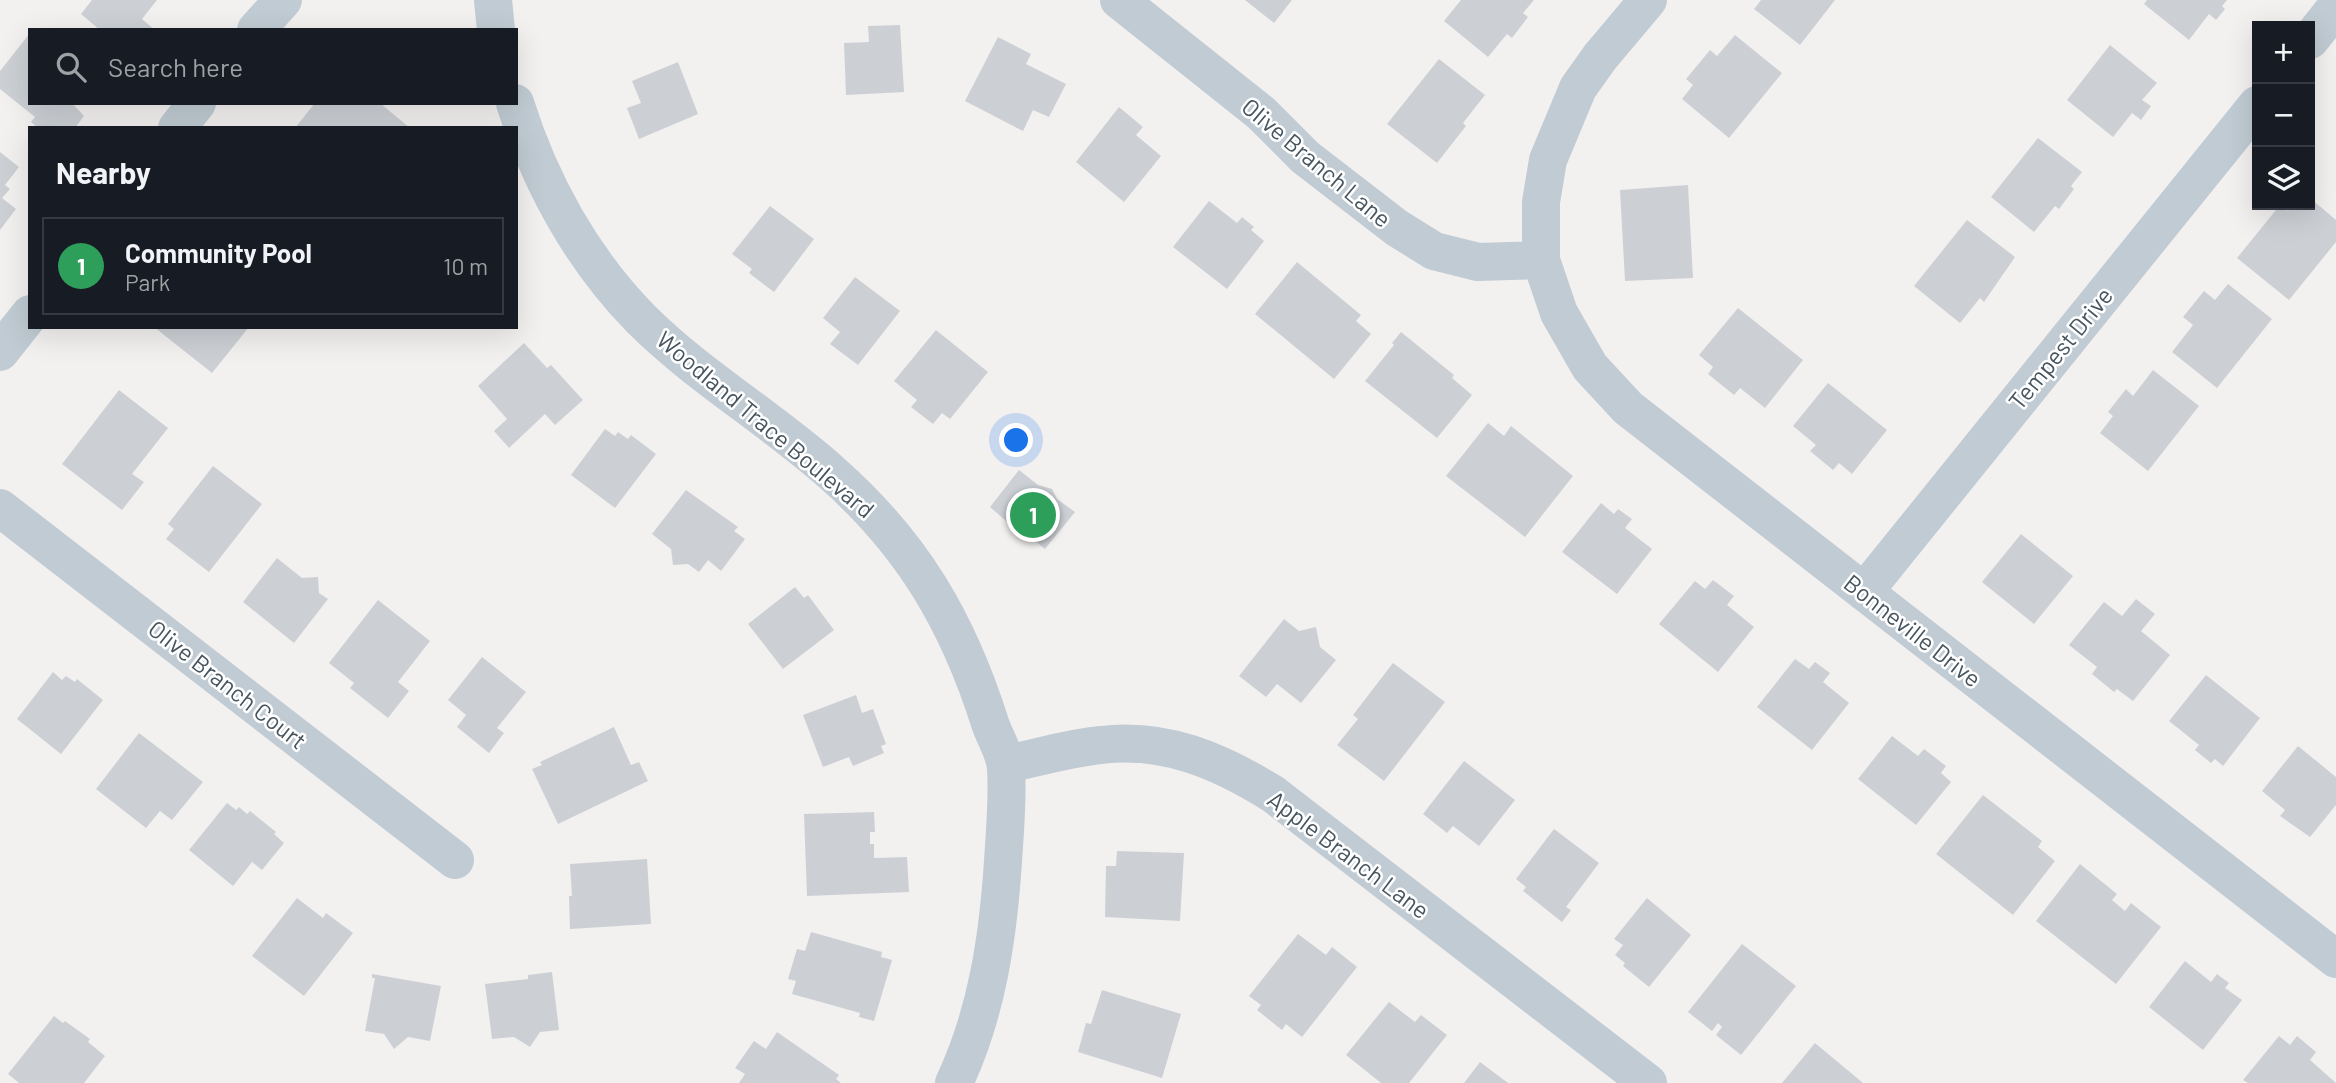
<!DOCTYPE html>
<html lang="en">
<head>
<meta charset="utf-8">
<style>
  :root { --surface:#171b24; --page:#242831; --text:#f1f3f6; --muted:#9ea1a6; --line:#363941; --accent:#0f766e }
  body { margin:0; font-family:Barlow,sans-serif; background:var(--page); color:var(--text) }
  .controls { position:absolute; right:21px; top:21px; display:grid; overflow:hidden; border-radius:0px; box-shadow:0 7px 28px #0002 }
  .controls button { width:63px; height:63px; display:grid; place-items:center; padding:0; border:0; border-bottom:2px solid var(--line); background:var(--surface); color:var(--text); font:35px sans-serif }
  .you { position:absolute; left:1017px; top:441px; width:24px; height:24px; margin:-18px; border:5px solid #fff; border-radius:50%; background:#1a73e8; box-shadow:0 0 0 10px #1a73e833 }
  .badge { display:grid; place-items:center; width:46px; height:46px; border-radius:50%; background:var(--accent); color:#fff; font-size:23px; font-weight:700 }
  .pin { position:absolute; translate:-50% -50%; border:4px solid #fff; box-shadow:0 2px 7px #0006 }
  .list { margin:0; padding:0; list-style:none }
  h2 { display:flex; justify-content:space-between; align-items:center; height:91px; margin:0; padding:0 28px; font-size:30px }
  h2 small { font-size:23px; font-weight:400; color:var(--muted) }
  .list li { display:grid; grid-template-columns:46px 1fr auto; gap:21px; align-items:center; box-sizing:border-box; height:98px; margin:0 14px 14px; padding:0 14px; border:2px solid var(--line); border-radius:0px }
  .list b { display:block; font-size:26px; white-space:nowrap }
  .list p { margin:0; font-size:23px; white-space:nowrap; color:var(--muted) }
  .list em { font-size:23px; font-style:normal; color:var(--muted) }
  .icon { flex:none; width:38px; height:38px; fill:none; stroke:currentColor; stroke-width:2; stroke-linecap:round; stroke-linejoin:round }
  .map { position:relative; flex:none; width:2336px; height:1083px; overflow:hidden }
  .search { position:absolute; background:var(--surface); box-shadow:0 7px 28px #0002; left:28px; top:28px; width:490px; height:77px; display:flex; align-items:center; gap:18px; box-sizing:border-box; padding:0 24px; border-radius:0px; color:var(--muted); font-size:26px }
  .panel { position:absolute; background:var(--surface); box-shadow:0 7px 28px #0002; left:28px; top:126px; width:490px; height:203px; border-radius:0px }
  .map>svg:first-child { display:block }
  .building { fill:#ccd0d5 }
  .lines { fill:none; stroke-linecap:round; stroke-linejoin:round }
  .minor { stroke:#c0cbd3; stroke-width:38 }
  .labels { text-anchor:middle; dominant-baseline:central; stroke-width:5; stroke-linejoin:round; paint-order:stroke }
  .street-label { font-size:24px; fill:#47555f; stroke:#fff }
</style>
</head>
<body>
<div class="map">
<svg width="2336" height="1083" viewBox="0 0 2336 1083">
  <rect width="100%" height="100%" fill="#f3f0f0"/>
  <path class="building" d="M92,0H157L142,19L155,30H100L81,14Z
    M1245,0H1292L1274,23Z
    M1461,0H1534L1523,13L1528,17L1512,38L1507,34L1488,57L1444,21Z
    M1761,0H1835L1800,45L1754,9Z
    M2147,0H2227L2222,6L2225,9L2216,20L2209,14L2189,40L2144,4Z
    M900,25L904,92L846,95L844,43L869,42L868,26Z
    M30,33V103H72L84,116L75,128H38L31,122L35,117L0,89V71Z
    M1735,35L1782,73L1729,138L1682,99L1693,85L1686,79L1710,50L1717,56Z
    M998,37L1031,54L1026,64L1066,84L1049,117L1033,110L1023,131L965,101Z
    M2110,45L2157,83L2142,100L2151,106L2141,120L2132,113L2113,137L2067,100Z
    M1439,59L1485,95L1463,123L1466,126L1437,163L1387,124Z
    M678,62L698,114L639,139L627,108L641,103L632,81Z
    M315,103H380L410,128H295Z
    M1119,107L1143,127L1136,135L1161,156L1124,202L1076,162Z
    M2038,138L2082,172L2071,186L2074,189L2059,209L2055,206L2034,232L1991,197Z
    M0,152L19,167L5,185L10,189L2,198L16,209L0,230Z
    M1688,185L1693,278L1625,281L1620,190Z
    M2310,198L2336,220V242L2289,300L2237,258L2280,205L2288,211L2293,205H2310Z
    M1209,201L1237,223L1242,217L1254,227L1251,230L1264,241L1227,289L1173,247Z
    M770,206L814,239L774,292L749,273L752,269L732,254Z
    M1967,220L2015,257L1984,302L1980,298L1960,323L1914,286Z
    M1297,262L1361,315L1356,321L1371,334L1334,379L1255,314Z
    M855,277L900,311L858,365L830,344L840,332L823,318Z
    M2228,284L2272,319L2217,388L2172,352L2193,325L2183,317L2204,291L2215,300Z
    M1738,308L1803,360L1765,408L1740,388L1734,395L1708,374L1713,367L1699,355Z
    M154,327H249L212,373Z
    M936,330L988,372L950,419L942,413L933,424L911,407L917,400L894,381Z
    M1401,332L1454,375L1452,378L1472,395L1437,438L1365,381L1394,345L1392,343Z
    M524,343L547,368L551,365L583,400L555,425L545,414L509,448L494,431L507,419L478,386Z
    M2153,370L2199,406L2148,471L2100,433L2113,416L2108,412L2126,389L2133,396Z
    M1828,383L1887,430L1852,474L1839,463L1833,470L1810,451L1816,445L1793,426Z
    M119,390L168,428L132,474L144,482L122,510L62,464Z
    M1488,423L1504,436L1511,426L1573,476L1525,537L1446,476Z
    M605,429L615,436L618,432L628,439L631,435L656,454L615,508L571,475Z
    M213,466L262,504L209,572L166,539L174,529L168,524Z
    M1019,470L1038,485L1052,489L1057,499L1075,512L1045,549L1030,537L1028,540L990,507Z
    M686,490L738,527L734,531L745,539L721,571L708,560L699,572L688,564L673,565L671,549L652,534Z
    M1601,503L1614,514L1618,509L1632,519L1625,528L1652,549L1617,594L1562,552Z
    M2021,534L2073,576L2034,624L1982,582Z
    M277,558L302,578L318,577L319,593L328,599L294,643L243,602Z
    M1713,580L1734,596L1727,605L1754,627L1718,672L1659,624L1695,581L1705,589Z
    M795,587L804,598L808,595L834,630L783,669L748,624Z
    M2136,599L2155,614L2141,631L2170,655L2133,701L2117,689L2114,692L2092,674L2097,667L2069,645L2104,602L2122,616Z
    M378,600L430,641L398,682L409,691L388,718L350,688L354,683L329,663Z
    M1284,619L1299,631L1316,627L1320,647L1336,660L1301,703L1277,684L1266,697L1239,676Z
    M482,657L526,692L497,728L504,733L489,753L457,727L466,715L448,700Z
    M1795,659L1809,669L1815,662L1830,673L1823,682L1849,703L1812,750L1757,707Z
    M1393,663L1445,702L1384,781L1337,745L1358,719L1353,715Z
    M53,672L62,680L66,676L75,682L77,679L103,700L61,754L17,719Z
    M2206,675L2260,718L2223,766L2215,759L2211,763L2195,750L2199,745L2169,721Z
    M856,695L862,713L873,709L886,744L881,746L884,753L853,766L849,757L823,767L803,715Z
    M614,727L631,765L639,762L648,781L558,824L532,769L542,765L540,762Z
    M139,733L203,782L172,820L160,811L146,828L96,789Z
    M1892,736L1918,756L1924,749L1946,766L1941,773L1951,782L1916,825L1858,779Z
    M2298,746L2336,777V805L2310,837L2280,816L2285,810L2262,791Z
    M1464,761L1515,800L1479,846L1453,826L1447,833L1423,814Z
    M1983,795L2042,841L2038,847L2055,861L2013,915L1936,854Z
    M227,803L236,810L239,807L247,814L250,811L276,832L274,834L284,843L262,870L252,862L233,886L189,850Z
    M874,812L875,832H870V844H874V858L907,857L909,892L807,896L804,814Z
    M1554,829L1599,863L1566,907L1571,910L1562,922L1523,891L1526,887L1516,879Z
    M1117,851L1184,853L1180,921L1105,917L1106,866H1116Z
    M647,859L651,924L570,929L569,896H572L570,864Z
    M2080,864L2117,894L2112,900L2125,911L2131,903L2161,927L2116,984L2036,921Z
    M297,898L323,918L326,913L353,933L304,996L252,956Z
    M1647,898L1691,935L1649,987L1623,966L1625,963L1615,955L1623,945L1614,939Z
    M811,932L882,952L881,957L892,960L874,1021L859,1017L860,1013L792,994L796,981L788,979L797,949L805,951Z
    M1298,934L1326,955L1332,947L1357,967L1302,1037L1286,1024L1282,1030L1257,1010L1261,1005L1249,996Z
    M1742,944L1796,986L1741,1055L1716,1035L1722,1027L1718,1023L1712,1031L1688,1012Z
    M2185,961L2211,982L2217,974L2229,983L2225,988L2242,1000L2203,1050L2149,1007Z
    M552,972L559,1030L540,1032L530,1047L514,1037L492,1039L485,984L528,979V975Z
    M372,974L441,986L430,1041L408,1037L394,1049L384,1034L365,1031L375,978H372Z
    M1102,990L1181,1014L1162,1078L1078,1052L1086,1023L1091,1024Z
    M1389,1002L1415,1022L1421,1015L1447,1035L1409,1083H1381L1346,1055Z
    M54,1016L63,1023L65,1021L90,1039L88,1042L105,1056L84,1083H19L8,1074Z
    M777,1032L839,1075L836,1079L841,1083H739L745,1074L735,1068L754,1041L766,1049Z
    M2279,1036L2290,1045L2297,1036L2316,1052L2310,1060L2336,1083H2248L2243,1080Z
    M1815,1043L1863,1083H1782Z
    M1480,1062L1508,1083H1464Z"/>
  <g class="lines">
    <path class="minor" d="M493,0L496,30
      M1119,0L1261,113L1305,157L1397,228L1434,251L1478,262L1541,260
      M1648,0L1600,57L1578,88L1548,160L1541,202V260L1559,313L1590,367L1628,408L2336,959
      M256,30L283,0
      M2310,40L2336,7
      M515,103C540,183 582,259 641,319C699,377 772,419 833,474C913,545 958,622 990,723C995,738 1005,753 1006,768C1008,798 1005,831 1003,861C998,938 987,1013 954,1083
      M177,128L197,103
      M0,352L30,314
      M0,508L455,860
      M1864,592L2257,105
      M1006,764C1037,758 1069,748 1101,745C1165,737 1220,761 1273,794L1648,1083"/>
  </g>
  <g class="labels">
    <g class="street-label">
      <text transform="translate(1317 162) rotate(40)">Olive Branch Lane</text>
      <text transform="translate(2060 348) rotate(-51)">Tempest Drive</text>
      <text transform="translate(766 424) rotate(40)">Woodland Trace Boulevard</text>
      <text transform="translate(1913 630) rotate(38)">Bonneville Drive</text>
      <text transform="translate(228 684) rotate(38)">Olive Branch Court</text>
      <text transform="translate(1349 854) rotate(37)">Apple Branch Lane</text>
    </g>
  </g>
</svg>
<div class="controls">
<button>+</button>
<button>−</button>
<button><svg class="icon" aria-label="layers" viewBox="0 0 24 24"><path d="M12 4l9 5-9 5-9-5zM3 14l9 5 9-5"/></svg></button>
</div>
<div class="you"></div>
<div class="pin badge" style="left:1033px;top:515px;background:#2e9e5b">1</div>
<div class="search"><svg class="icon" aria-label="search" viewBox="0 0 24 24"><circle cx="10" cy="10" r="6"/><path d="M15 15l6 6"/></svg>Search here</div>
<section class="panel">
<h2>Nearby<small></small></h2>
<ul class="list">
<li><span class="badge" style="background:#2e9e5b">1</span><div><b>Community Pool</b><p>Park</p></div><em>10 m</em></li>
</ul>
</section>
</div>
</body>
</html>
